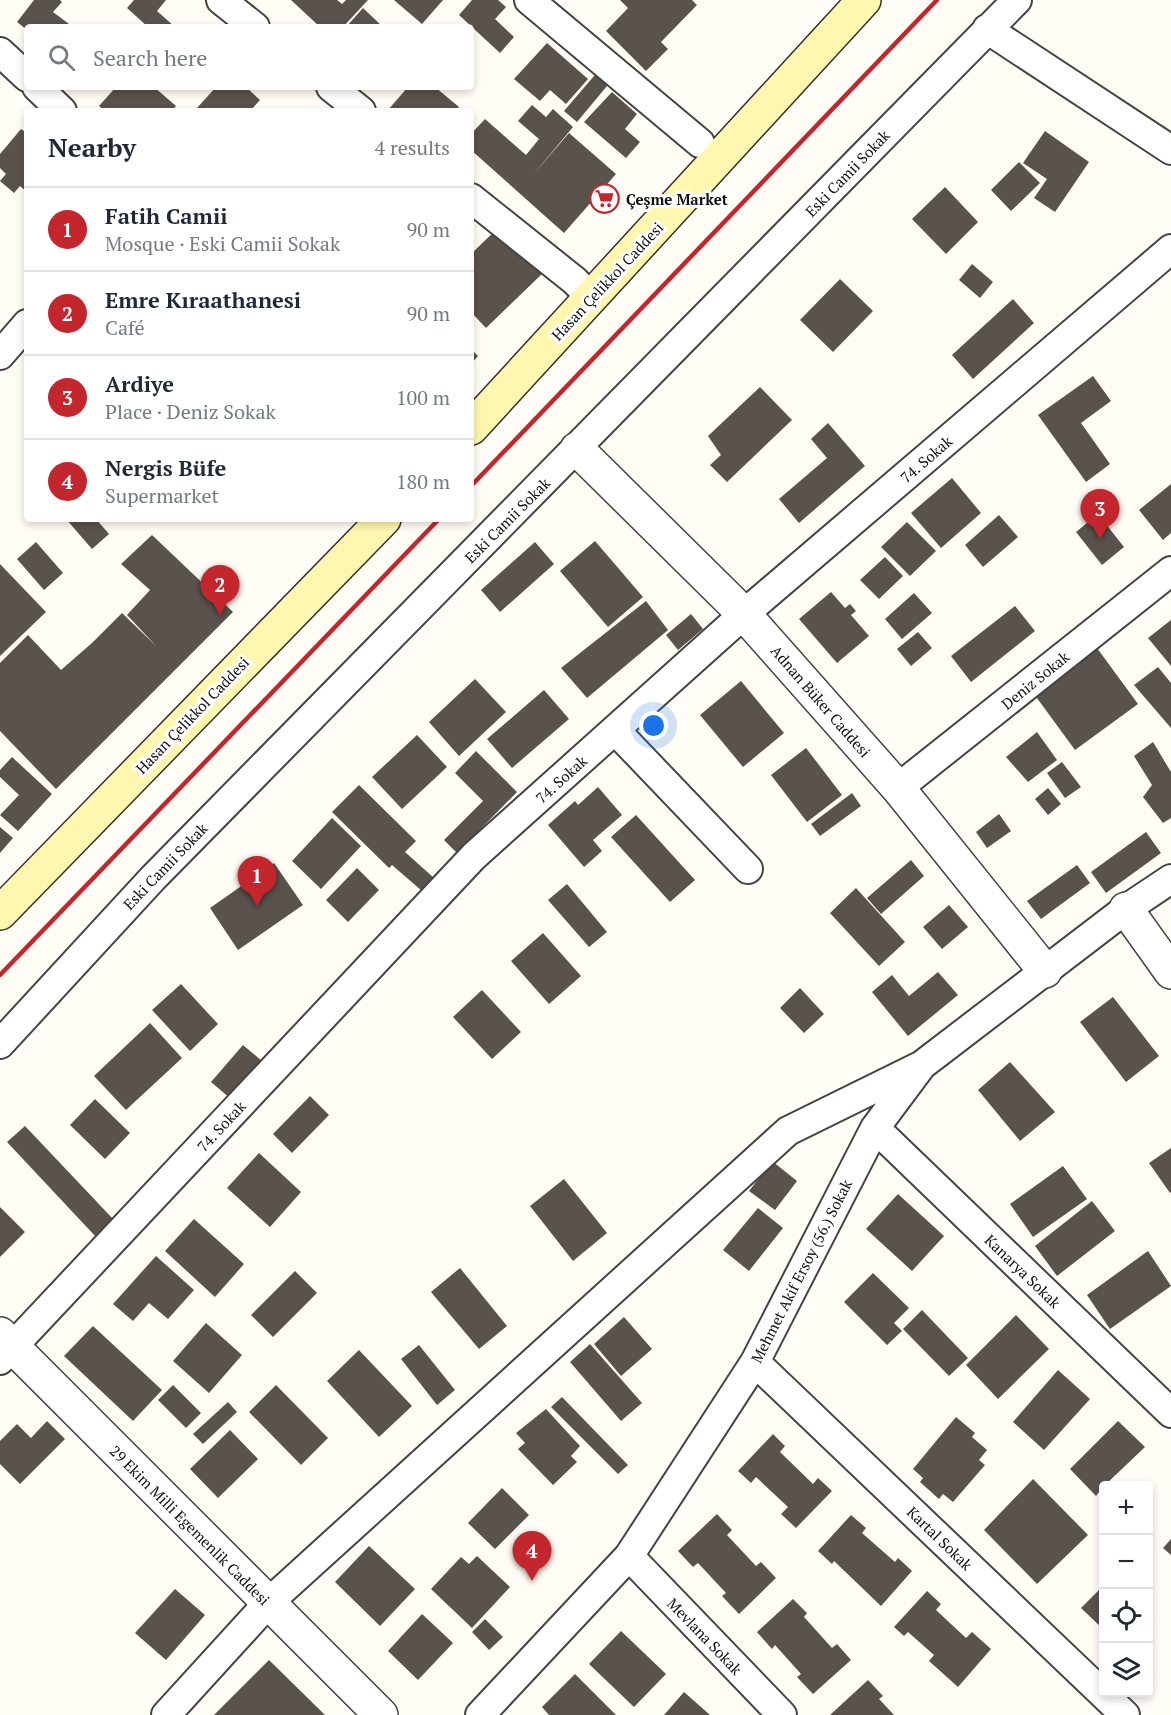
<!DOCTYPE html>
<html lang="en">
<head>
<meta charset="utf-8">
<style>
  :root { --surface:#fff; --page:#f6f6f7; --text:#1f2937; --muted:#747a83; --line:#e0e1e3; --accent:#c4262e }
  body { margin:0; font-family:"PT Serif",serif; background:var(--page); color:var(--text) }
  .controls { position:absolute; right:18px; bottom:18px; display:grid; overflow:hidden; border-radius:6px; box-shadow:0 3px 9px #0003 }
  .controls button { width:54px; height:54px; display:grid; place-items:center; padding:0; border:0; border-bottom:2px solid var(--line); background:var(--surface); color:var(--text); font:30px sans-serif }
  .you { position:absolute; left:654px; top:726px; width:21px; height:21px; margin:-15px; border:4px solid #fff; border-radius:50%; background:#1a73e8; box-shadow:0 0 0 9px #1a73e833 }
  .badge { display:grid; place-items:center; width:39px; height:39px; border-radius:50%; background:var(--accent); color:#fff; font-size:20px; font-weight:700 }
  .pin { position:absolute; translate:-50% -50px; filter:drop-shadow(0 2px 3px #0008) }
  .pin::after { content:''; position:absolute; top:32px; width:21px; height:18px; background:inherit; clip-path:polygon(0 0,100% 0,50% 100%) }
  .list { margin:0; padding:0; list-style:none }
  h2 { display:flex; justify-content:space-between; align-items:center; height:78px; margin:0; padding:0 24px; font-size:26px }
  h2 small { font-size:20px; font-weight:400; color:var(--muted) }
  .list li { display:grid; grid-template-columns:39px 1fr auto; gap:18px; align-items:center; box-sizing:border-box; height:84px; padding:0 24px; border-top:2px solid var(--line) }
  .list b { display:block; font-size:22px; white-space:nowrap }
  .list p { margin:0; font-size:20px; white-space:nowrap; color:var(--muted) }
  .list em { font-size:20px; font-style:normal; color:var(--muted) }
  .icon { flex:none; width:33px; height:33px; fill:none; stroke:currentColor; stroke-width:2; stroke-linecap:round; stroke-linejoin:round }
  .map { position:relative; flex:none; width:1171px; height:1715px; overflow:hidden }
  .search { position:absolute; background:var(--surface); box-shadow:0 3px 9px #0003; left:24px; top:24px; width:450px; height:66px; display:flex; align-items:center; gap:15px; box-sizing:border-box; padding:0 21px; border-radius:6px; color:var(--muted); font-size:22px }
  .panel { position:absolute; background:var(--surface); box-shadow:0 3px 9px #0003; left:24px; top:108px; width:450px; height:414px; border-radius:6px }
  .map>svg:first-child { display:block }
  .building { fill:#5a524d }
  .lines { fill:none; stroke-linecap:round; stroke-linejoin:round }
  .minor-casing { stroke:#444; stroke-width:32 }
  .tertiary-casing { stroke:#444; stroke-width:36 }
  .secondary-casing { stroke:#333; stroke-width:36 }
  .minor { stroke:#fff; stroke-width:28 }
  .tertiary { stroke:#fff; stroke-width:33 }
  .secondary { stroke:#fff6b0; stroke-width:33 }
  .rail { stroke:#c4262e; stroke-width:4.5 }
  .labels { text-anchor:middle; dominant-baseline:central; stroke-width:6; stroke-linejoin:round; paint-order:stroke }
  .street-label { font-size:15px; fill:#111; stroke:#fff }
  .poi-label { font-size:15px; font-weight:bold; fill:#111; stroke:#fff; text-anchor:start }
</style>
</head>
<body>
<div class="map">
<svg width="1171" height="1715" viewBox="0 0 1171 1715">
  <rect width="100%" height="100%" fill="#fffdf5"/>
  <path class="building" d="M34,0H60L62,2L53,12L73,27H27V30L17,22Z
    M134,0H166L157,11L175,27H148L127,8Z
    M291,0H337L342,4L346,0H368L343,27H320Z
    M394,0H443L422,24Z
    M472,0H498L506,7L495,19L514,37L500,53L459,15Z
    M620,0H692L697,5L661,42L668,49L646,71L606,31L628,8Z
    M363,8L383,27H346Z
    M547,43L588,79L566,104L550,90L540,101L514,79Z
    M600,69L612,80L577,122L564,111Z
    M116,87H154L176,106L172,111H105L99,106Z
    M216,87H246L260,100L250,111H200L197,108Z
    M408,87H435L459,107L455,111H387Z
    M612,92L637,114L625,129L640,142L626,158L584,122Z
    M532,105L546,117L553,109L573,127L532,176L569,133L616,174L564,233L471,150V134L485,119L526,155L539,139L518,121Z
    M21,129L27,133V192L20,186L14,193L0,181L6,174L0,168V154Z
    M1045,131L1089,162L1055,212L1034,198L1047,179L1023,163Z
    M1019,162L1040,183L1011,211L991,190Z
    M945,187L978,222L946,254L912,219Z
    M500,226L544,272L486,328L471,312V254Z
    M972,264L993,282L980,298L959,280Z
    M840,279L873,311L833,352L800,320Z
    M1013,299L1034,323L973,379L952,355Z
    M471,349L478,356L471,364Z
    M1093,376L1111,401L1081,423L1110,464L1086,482L1038,415Z
    M760,387L792,420L727,482L710,465L721,455L708,436Z
    M828,423L865,466L799,523L779,499L827,458L811,439Z
    M952,478L981,513L941,548L911,513Z
    M1171,484V533L1163,540L1139,510Z
    M1098,514L1124,547L1102,565L1076,532Z
    M999,515L1018,537L983,567L965,545Z
    M66,519H96L109,534L92,549Z
    M907,522L936,551L910,576L881,547Z
    M152,535L233,612L56,789L0,731V663L28,635L61,670L92,643L122,613L156,646L127,615L150,590L121,564Z
    M595,541L643,597L608,627L560,571Z
    M36,542L63,573L44,590L17,559Z
    M535,542L554,564L500,612L481,590Z
    M885,557L903,576L879,599L860,580Z
    M0,564L46,612L0,656Z
    M831,592L845,608L850,604L856,611L851,615L869,636L837,663L799,619Z
    M914,593L932,613L902,639L885,619Z
    M646,601L668,630L587,698L561,668Z
    M1015,606L1035,631L971,682L951,656Z
    M691,614L703,629L678,650L666,635Z
    M1171,620V666L1148,638Z
    M918,632L932,648L911,666L897,649Z
    M1097,648L1138,704L1075,750L1034,694Z
    M1158,667L1171,683V728L1134,685Z
    M475,679L506,712L459,756L429,722Z
    M741,681L784,733L743,767L700,715Z
    M544,690L569,719L512,768L487,739Z
    M1037,732L1057,760L1028,782L1006,757Z
    M417,735L447,767L402,809L372,777Z
    M1153,742L1171,772V818L1163,823L1143,797L1152,785L1134,756Z
    M806,748L842,795L807,822L771,775Z
    M476,751L517,792L457,853L444,840L483,801L455,773Z
    M12,757L52,794L18,831L0,815L19,795L0,777V770Z
    M1062,762L1081,787L1065,798L1047,773Z
    M359,785L416,841L405,852L434,878L422,891L392,865L389,868L332,812Z
    M598,787L622,815L593,840L602,851L584,867L548,825L575,801L578,805Z
    M1048,788L1061,804L1048,815L1035,799Z
    M852,793L861,806L820,836L811,824Z
    M999,814L1011,831L987,848L976,832Z
    M636,815L695,880L670,902L611,837Z
    M332,818L361,846L321,889L292,861Z
    M0,827L13,838L0,853Z
    M1146,832L1161,853L1106,893L1091,872Z
    M911,860L924,876L881,914L867,898Z
    M274,863L303,905L238,950L210,908Z
    M1077,865L1090,883L1041,919L1027,901Z
    M357,868L379,890L348,922L326,900Z
    M567,884L607,932L589,947L548,900Z
    M856,888L905,942L879,966L830,913Z
    M949,905L968,927L942,949L923,927Z
    M543,933L581,976L549,1004L511,961Z
    M938,972L958,995L908,1036L872,992L892,975L909,996Z
    M181,984L218,1024L190,1051L152,1010Z
    M800,988L824,1014L804,1033L780,1008Z
    M482,990L521,1032L492,1059L453,1017Z
    M1113,997L1159,1056L1126,1082L1080,1022Z
    M150,1023L182,1058L126,1110L94,1076Z
    M243,1045L263,1062L231,1099L211,1082Z
    M1010,1062L1055,1112L1020,1141L978,1090Z
    M310,1096L329,1115L292,1153L273,1134Z
    M95,1099L130,1133L105,1159L70,1125Z
    M25,1126L114,1220L96,1237L7,1142Z
    M1171,1148V1192L1170,1193L1149,1163Z
    M259,1153L301,1192L270,1227L227,1188Z
    M772,1161L797,1181L775,1210L749,1191Z
    M1063,1166L1087,1199L1033,1237L1010,1204Z
    M564,1179L607,1233L573,1261L530,1206Z
    M898,1194L944,1236L912,1271L866,1229Z
    M1092,1201L1115,1231L1057,1276L1035,1246Z
    M0,1207L25,1232L0,1257Z
    M758,1208L783,1228L749,1271L723,1250Z
    M194,1219L244,1264L215,1297L165,1251Z
    M1148,1251L1171,1286L1110,1329L1087,1295Z
    M156,1256L194,1290L168,1319L149,1303L133,1321L113,1304Z
    M460,1268L507,1326L479,1349L431,1292Z
    M295,1271L317,1293L273,1337L251,1315Z
    M873,1273L909,1308L894,1323L902,1331L887,1345L844,1302Z
    M922,1310L968,1358L949,1376L903,1329Z
    M1016,1315L1049,1349L998,1399L966,1365Z
    M624,1317L652,1349L621,1376L594,1344Z
    M206,1323L242,1355L209,1393L173,1361Z
    M93,1326L162,1390L133,1421L64,1356Z
    M590,1344L642,1403L621,1421L570,1362Z
    M419,1345L455,1390L437,1405L401,1359Z
    M359,1350L412,1406L379,1437L327,1381Z
    M1058,1370L1090,1399L1044,1450L1013,1422Z
    M173,1385L201,1413L186,1428L158,1400Z
    M276,1385L328,1438L301,1465L249,1412Z
    M562,1397L628,1465L618,1474L551,1407Z
    M228,1402L237,1412L203,1444L193,1434Z
    M546,1409L580,1446L571,1456L577,1462L553,1485L518,1449L525,1443L516,1433Z
    M956,1417L975,1433L972,1437L987,1450L979,1460L985,1465L953,1502L943,1494L939,1499L920,1482L923,1478L913,1469Z
    M47,1421L65,1439L20,1484L0,1464V1441L17,1424L31,1438Z
    M1118,1421L1145,1447L1104,1486L1096,1496L1070,1469Z
    M230,1430L258,1459L218,1498L190,1469Z
    M773,1434L785,1446L780,1452L813,1484L818,1478L832,1491L796,1528L781,1514L788,1507L756,1477L751,1483L738,1471Z
    M1033,1479L1088,1535L1037,1584L984,1530Z
    M502,1488L529,1515L495,1549L468,1523Z
    M717,1514L732,1530L727,1535L756,1566L761,1562L776,1578L739,1614L722,1596L726,1593L698,1563L693,1567L678,1551Z
    M851,1515L866,1528L862,1533L895,1562L898,1558L912,1571L881,1606L834,1561L832,1564L818,1551Z
    M1171,1539V1555L1163,1548Z
    M369,1546L415,1589L380,1626L335,1582Z
    M477,1556L510,1587L472,1628L431,1589L461,1557L469,1564Z
    M1104,1585V1630L1081,1608Z
    M175,1589L205,1615L166,1660L135,1633Z
    M927,1591L941,1604L936,1610L966,1638L972,1632L991,1649L958,1687L929,1661L934,1655L908,1632L904,1636L894,1627Z
    M793,1599L807,1613L804,1617L832,1648L837,1644L851,1660L813,1694L797,1677L801,1674L775,1645L772,1649L757,1632Z
    M422,1614L453,1643L418,1680L388,1651Z
    M485,1619L503,1637L489,1650L472,1632Z
    M621,1631L666,1674L634,1707L589,1664Z
    M269,1660L325,1715H214Z
    M575,1674L616,1715H549L542,1707Z
    M868,1680L883,1696L879,1699L894,1715H830Z
    M684,1692L710,1715H664Z"/>
  <g class="lines">
    <defs>
      <path id="minor" d="M221,0L255,27
        M529,0L700,143
        M987,29L1171,150
        M0,52L27,77
        M37,87L62,111
        M331,87L361,111
        M471,198L575,281L591,298
        M0,355L27,324
        M615,730L748,869
        M898,788L1171,571
        M0,1044L153,878L1017,0
        M875,1128L1171,1413
        M0,1360L474,856L744,614L1171,249
        M755,1362L1125,1715
        M629,1556L782,1715
        M166,1715L268,1603L788,1131L918,1067
        M480,1715L629,1556L755,1362L875,1128L922,1065L1126,909L1171,879"/>
      <path id="tertiary" d="M577,449L744,614L898,788L1045,971
        M1126,909L1171,972
        M0,1334L381,1715"/>
      <path id="secondary" d="M471,428L864,0
        M0,913L384,519"/>
    </defs>
    <use href="#minor" class="minor-casing"/>
    <use href="#tertiary" class="tertiary-casing"/>
    <use href="#secondary" class="secondary-casing"/>
    <use href="#minor" class="minor"/>
    <use href="#tertiary" class="tertiary"/>
    <use href="#secondary" class="secondary"/>
    <path class="rail" d="M471,486L937,0
      M0,975L439,519"/>
  </g>
  <defs>
    <symbol id="supermarket-ring" viewBox="-11 -11 22 22"><circle r="9.5" fill="#fff" stroke="#c4262e" stroke-width="1.5"/><path d="M-6-5.5h2.5l.6 2H6L4.5 2H-2.5L-4.4-4H-6ZM-1.5 3.2a1.3 1.3 0 1 0 .1 0ZM3 3.2a1.3 1.3 0 1 0 .1 0Z" fill="#c4262e"/></symbol>
  </defs>
  <g fill-rule="evenodd">
    <use href="#supermarket-ring" x="588" y="182" width="33" height="33"/>
  </g>
  <g class="labels">
    <g class="street-label">
      <text transform="translate(847 173) rotate(-46)">Eski Camii Sokak</text>
      <text transform="translate(607 281) rotate(-47)">Hasan Çelikkol Caddesi</text>
      <text transform="translate(926 459) rotate(-41)">74. Sokak</text>
      <text transform="translate(507 520) rotate(-45)">Eski Camii Sokak</text>
      <text transform="translate(1035 680) rotate(-39)">Deniz Sokak</text>
      <text transform="translate(821 701) rotate(49)">Adnan Büker Caddesi</text>
      <text transform="translate(192 715) rotate(-46)">Hasan Çelikkol Caddesi</text>
      <text transform="translate(561 779) rotate(-42)">74. Sokak</text>
      <text transform="translate(165 866) rotate(-46)">Eski Camii Sokak</text>
      <text transform="translate(221 1126) rotate(-47)">74. Sokak</text>
      <text transform="translate(801 1271) rotate(-63)">Mehmet Akif Ersoy (56.) Sokak</text>
      <text transform="translate(1023 1271) rotate(44)">Kanarya Sokak</text>
      <text transform="translate(190 1525) rotate(45)">29 Ekim Milli Egemenlik Caddesi</text>
      <text transform="translate(940 1538) rotate(44)">Kartal Sokak</text>
      <text transform="translate(705 1636) rotate(46)">Mevlana Sokak</text>
    </g>
    <g class="poi-label">
      <text x="626" y="199">Çeşme Market</text>
    </g>
  </g>
</svg>
<div class="controls">
<button>+</button>
<button>−</button>
<button><svg class="icon" aria-label="locate" viewBox="0 0 24 24"><circle cx="12" cy="12" r="6"/><path d="M12 2v4M12 18v4M2 12h4M18 12h4"/></svg></button>
<button><svg class="icon" aria-label="layers" viewBox="0 0 24 24"><path d="M12 4l9 5-9 5-9-5zM3 14l9 5 9-5"/></svg></button>
</div>
<div class="you"></div>
<div class="pin badge" style="left:257px;top:906px">1</div>
<div class="pin badge" style="left:220px;top:615px">2</div>
<div class="pin badge" style="left:1100px;top:539px">3</div>
<div class="pin badge" style="left:532px;top:1581px">4</div>
<div class="search"><svg class="icon" aria-label="search" viewBox="0 0 24 24"><circle cx="10" cy="10" r="6"/><path d="M15 15l6 6"/></svg>Search here</div>
<section class="panel">
<h2>Nearby<small>4 results</small></h2>
<ul class="list">
<li><span class="badge">1</span><div><b>Fatih Camii</b><p>Mosque · Eski Camii Sokak</p></div><em>90 m</em></li>
<li><span class="badge">2</span><div><b>Emre Kıraathanesi</b><p>Café</p></div><em>90 m</em></li>
<li><span class="badge">3</span><div><b>Ardiye</b><p>Place · Deniz Sokak</p></div><em>100 m</em></li>
<li><span class="badge">4</span><div><b>Nergis Büfe</b><p>Supermarket</p></div><em>180 m</em></li>
</ul>
</section>
</div>
</body>
</html>
